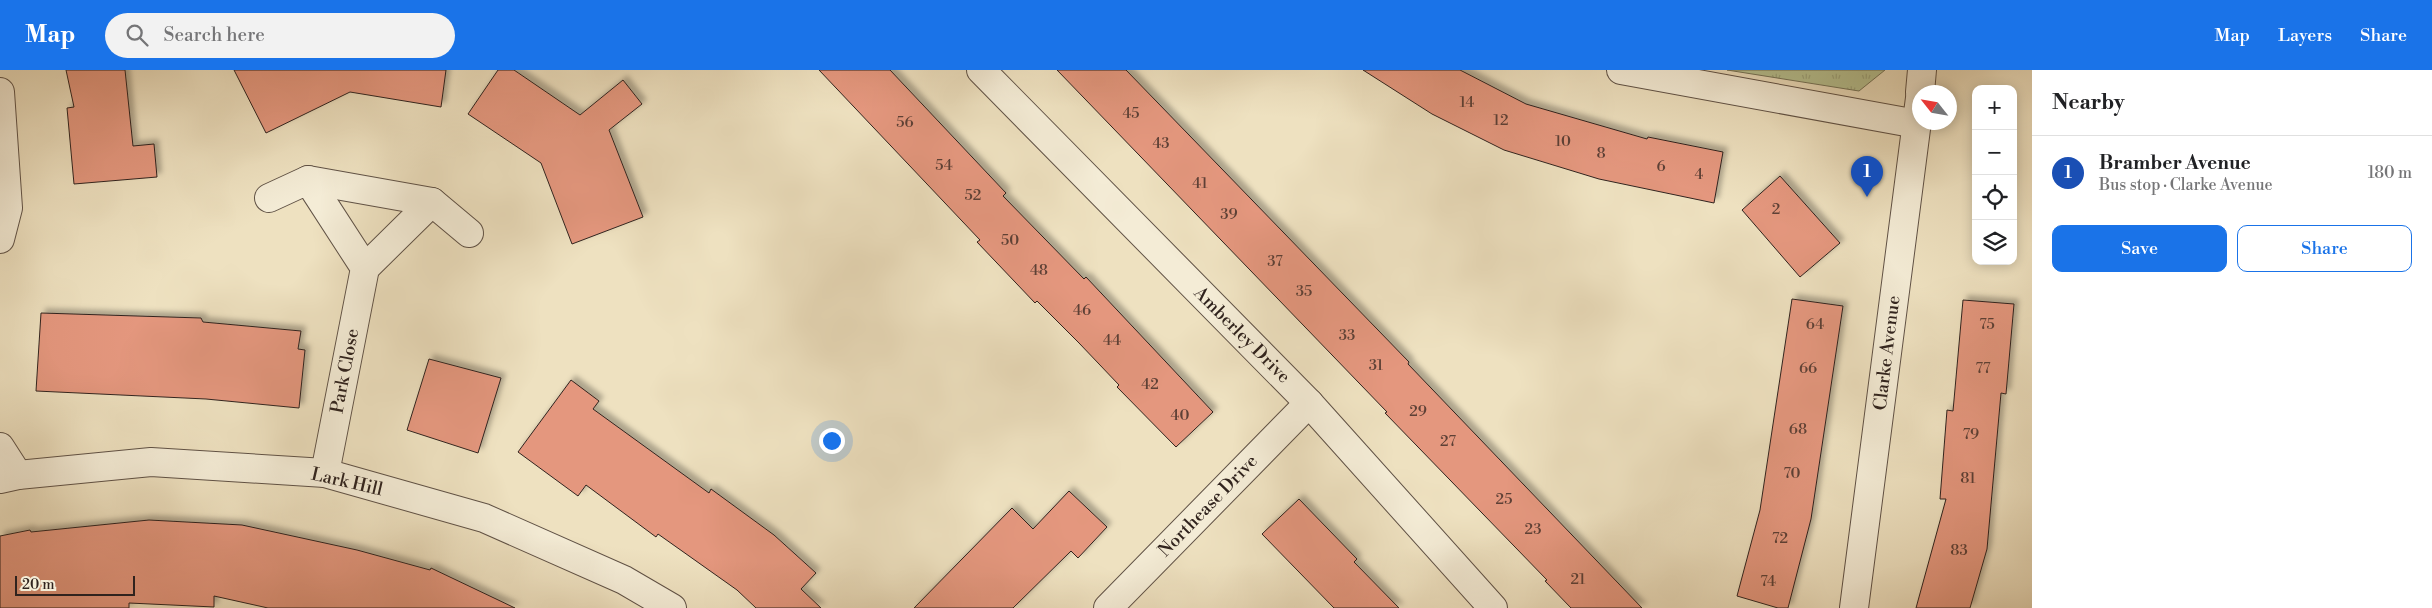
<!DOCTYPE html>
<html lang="en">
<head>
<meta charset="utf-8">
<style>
  :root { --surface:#fff; --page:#f2f2f2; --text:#202124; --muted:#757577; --line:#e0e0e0; --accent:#1a73e8 }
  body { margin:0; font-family:"Libre Bodoni",serif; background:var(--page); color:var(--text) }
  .controls { position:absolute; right:15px; top:15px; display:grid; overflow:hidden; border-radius:10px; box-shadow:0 2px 12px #0003 }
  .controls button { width:45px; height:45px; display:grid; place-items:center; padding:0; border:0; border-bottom:1px solid var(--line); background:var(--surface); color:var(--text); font:25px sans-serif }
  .compass { position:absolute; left:1912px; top:15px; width:45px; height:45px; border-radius:50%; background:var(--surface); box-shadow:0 2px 12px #0003; rotate:301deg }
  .scale { position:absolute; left:15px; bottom:12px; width:120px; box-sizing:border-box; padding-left:5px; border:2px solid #30231e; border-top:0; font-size:14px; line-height:18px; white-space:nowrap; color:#30231e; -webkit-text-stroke:4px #f4ecd6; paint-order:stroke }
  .you { position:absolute; left:831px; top:370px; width:18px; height:18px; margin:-12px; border:4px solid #fff; border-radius:50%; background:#1a73e8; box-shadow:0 0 0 8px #1a73e833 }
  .badge { display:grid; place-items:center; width:32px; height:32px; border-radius:50%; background:var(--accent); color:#fff; font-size:16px; font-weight:700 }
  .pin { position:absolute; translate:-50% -41px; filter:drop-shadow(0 1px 2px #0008) }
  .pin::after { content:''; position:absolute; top:26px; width:18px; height:15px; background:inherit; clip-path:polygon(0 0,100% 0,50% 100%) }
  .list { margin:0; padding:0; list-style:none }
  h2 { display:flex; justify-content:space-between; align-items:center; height:65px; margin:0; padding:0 20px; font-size:21px }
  h2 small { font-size:16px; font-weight:400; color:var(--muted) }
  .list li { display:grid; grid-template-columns:32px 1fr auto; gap:15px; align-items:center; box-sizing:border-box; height:75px; padding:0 20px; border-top:1px solid var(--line) }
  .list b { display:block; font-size:19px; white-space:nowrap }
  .list p { margin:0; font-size:16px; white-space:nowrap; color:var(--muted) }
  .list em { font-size:16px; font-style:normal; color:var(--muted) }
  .actions { display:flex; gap:10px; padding:15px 20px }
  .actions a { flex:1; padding:11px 0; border:1px solid var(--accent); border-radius:10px; text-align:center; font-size:18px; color:var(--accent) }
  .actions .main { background:var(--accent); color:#fff }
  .icon { flex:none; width:28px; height:28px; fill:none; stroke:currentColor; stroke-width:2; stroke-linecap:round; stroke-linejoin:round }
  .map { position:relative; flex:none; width:2032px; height:538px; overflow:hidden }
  header { display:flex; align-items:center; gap:30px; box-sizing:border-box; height:70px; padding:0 25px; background:var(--accent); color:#fff }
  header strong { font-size:24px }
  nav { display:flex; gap:28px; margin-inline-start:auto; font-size:18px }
  .search { width:350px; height:45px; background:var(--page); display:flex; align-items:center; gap:12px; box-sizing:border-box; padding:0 18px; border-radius:28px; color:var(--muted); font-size:19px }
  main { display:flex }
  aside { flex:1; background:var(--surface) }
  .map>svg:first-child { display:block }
  .grass { fill:url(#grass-tufts); stroke:#747358 }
  .building { fill:#e4977e; stroke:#30231e; filter:url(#shadow) }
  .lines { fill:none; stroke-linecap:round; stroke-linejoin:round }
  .street-casing { stroke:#605246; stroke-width:30 }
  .street { stroke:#f4ecd6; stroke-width:28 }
  .labels { text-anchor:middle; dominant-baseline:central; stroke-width:4.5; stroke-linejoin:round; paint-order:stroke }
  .number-label { font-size:15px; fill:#5d4036 }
  .street-label { font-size:18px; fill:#30231e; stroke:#f4ecd6 }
</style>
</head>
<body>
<header>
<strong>Map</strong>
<div class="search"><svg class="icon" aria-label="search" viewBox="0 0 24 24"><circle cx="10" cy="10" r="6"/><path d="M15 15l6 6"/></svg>Search here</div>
<nav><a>Map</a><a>Layers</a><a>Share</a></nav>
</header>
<main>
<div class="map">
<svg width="2032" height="538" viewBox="0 0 2032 538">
  <defs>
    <pattern id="grass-tufts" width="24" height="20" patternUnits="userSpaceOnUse" patternTransform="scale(1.25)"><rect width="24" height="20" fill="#b7c393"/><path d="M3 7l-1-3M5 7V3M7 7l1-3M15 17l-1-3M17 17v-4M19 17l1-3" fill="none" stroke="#9ea77e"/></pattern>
    <filter id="shadow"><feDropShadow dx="4.5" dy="-4.5" stdDeviation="2.5" flood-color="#0004"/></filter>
  </defs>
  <rect width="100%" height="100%" fill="#eee1c0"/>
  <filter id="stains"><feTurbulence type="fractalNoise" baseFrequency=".004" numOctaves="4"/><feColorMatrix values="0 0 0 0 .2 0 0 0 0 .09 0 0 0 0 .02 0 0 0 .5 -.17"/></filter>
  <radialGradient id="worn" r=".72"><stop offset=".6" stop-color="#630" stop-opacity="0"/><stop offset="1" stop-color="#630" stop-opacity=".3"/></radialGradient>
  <polygon class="grass" points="1727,0 1885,0 1859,21"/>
  <g class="building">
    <polygon points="66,0 125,0 133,76 154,74 157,107 74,114 67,38 74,37"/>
    <polygon points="234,0 446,0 441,37 350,22 266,63"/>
    <polygon points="498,0 514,0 580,45 623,10 642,34 609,60 643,147 572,174 541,93 468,44"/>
    <polygon points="819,0 890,0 1006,123 1003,126 1084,209 1086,207 1213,342 1176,377 1117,317 1119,315 1079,273 1037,231 1035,233 977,172 980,170"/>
    <polygon points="1057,0 1126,0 1409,292 1408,294 1642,538 1571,538 1545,511 1547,510 1385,343 1387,342"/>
    <polygon points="1363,0 1460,0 1526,34 1647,69 1648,67 1723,82 1714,133 1599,109 1504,80 1432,44"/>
    <polygon points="1780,106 1840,173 1800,207 1742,140"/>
    <polygon points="1792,229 1843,236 1811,449 1788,538 1778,538 1737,526 1760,440"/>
    <polygon points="1963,230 2014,234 2006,324 2001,323 1987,479 1970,538 1916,538 1946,429 1940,429 1947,340 1953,341"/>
    <polygon points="41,243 201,248 203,252 301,261 298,279 305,280 299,338 206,329 36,321"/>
    <polygon points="429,289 501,308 478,383 407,360"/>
    <polygon points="571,310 599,331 593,339 709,423 711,419 774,465 816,503 801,519 821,538 756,538 737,520 658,464 656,467 586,415 578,426 518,382"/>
    <polygon points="1069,421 1107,457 1078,488 1071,481 1013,538 914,538 1012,438 1033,459"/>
    <polygon points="1299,429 1357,489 1354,492 1399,538 1334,538 1262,464"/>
    <polygon points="149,450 242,455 357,480 430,500 431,498 515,538 268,538 214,526 214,537 129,533 129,538 0,538 0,466 30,460 31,462"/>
  </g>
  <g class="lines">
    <g class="street-casing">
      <g id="street">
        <polyline points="981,0 1309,333 1493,538"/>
        <polyline points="1621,0 1917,54"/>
        <polyline points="0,22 8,138 0,169"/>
        <polyline points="1920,22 1922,0"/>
        <polyline points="308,110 432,132 469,163"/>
        <polyline points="269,128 308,110 365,198 325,403"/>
        <polyline points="365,198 432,132"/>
        <polyline points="0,377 18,405"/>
        <polyline points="0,409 18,405 151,392 325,403 484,448 624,510 672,538"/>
        <polyline points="1108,538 1309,333"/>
        <polyline points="1854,538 1920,28"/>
      </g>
    </g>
    <use href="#street" class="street"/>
  </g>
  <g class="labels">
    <g class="number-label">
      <text x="1467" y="32">14</text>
      <text x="1131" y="43">45</text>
      <text x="1501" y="50">12</text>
      <text x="905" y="52">56</text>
      <text x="1563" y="71">10</text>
      <text x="1161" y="73">43</text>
      <text x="1601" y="83">8</text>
      <text x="944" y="95">54</text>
      <text x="1661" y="96">6</text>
      <text x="1699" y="104">4</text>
      <text x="1200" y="113">41</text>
      <text x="973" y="125">52</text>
      <text x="1776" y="139">2</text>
      <text x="1229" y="144">39</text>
      <text x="1010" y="170">50</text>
      <text x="1275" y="191">37</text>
      <text x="1039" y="200">48</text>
      <text x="1304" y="221">35</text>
      <text x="1082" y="240">46</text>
      <text x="1815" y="254">64</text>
      <text x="1987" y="254">75</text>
      <text x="1347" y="265">33</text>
      <text x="1112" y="270">44</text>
      <text x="1376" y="295">31</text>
      <text x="1808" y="298">66</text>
      <text x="1983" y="298">77</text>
      <text x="1150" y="314">42</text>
      <text x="1418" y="341">29</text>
      <text x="1180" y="345">40</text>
      <text x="1798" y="359">68</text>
      <text x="1971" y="364">79</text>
      <text x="1448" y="371">27</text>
      <text x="1792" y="403">70</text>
      <text x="1968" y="408">81</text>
      <text x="1504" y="429">25</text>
      <text x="1533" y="459">23</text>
      <text x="1780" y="468">72</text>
      <text x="1959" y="480">83</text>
      <text x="1578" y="509">21</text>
      <text x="1768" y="511">74</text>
    </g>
    <g class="street-label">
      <text transform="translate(1242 265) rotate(45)">Amberley Drive</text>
      <text transform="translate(1887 283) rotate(-83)">Clarke Avenue</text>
      <text transform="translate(345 301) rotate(-79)">Park Close</text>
      <text transform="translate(347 412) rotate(13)">Lark Hill</text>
      <text transform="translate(1208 436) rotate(-46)">Northease Drive</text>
    </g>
  </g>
  <rect width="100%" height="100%" filter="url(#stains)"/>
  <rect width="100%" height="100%" fill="url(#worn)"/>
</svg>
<div class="controls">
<button>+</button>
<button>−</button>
<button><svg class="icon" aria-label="locate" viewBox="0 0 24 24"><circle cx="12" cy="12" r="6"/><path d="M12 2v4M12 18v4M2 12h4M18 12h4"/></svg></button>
<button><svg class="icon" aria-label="layers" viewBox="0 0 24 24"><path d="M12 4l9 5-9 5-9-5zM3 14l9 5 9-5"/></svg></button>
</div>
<svg class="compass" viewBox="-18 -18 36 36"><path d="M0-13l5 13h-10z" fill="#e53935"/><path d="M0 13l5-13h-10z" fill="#757577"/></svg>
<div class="scale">20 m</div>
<div class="you"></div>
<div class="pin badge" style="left:1867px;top:127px;background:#1a4fb4">1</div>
</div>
<aside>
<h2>Nearby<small></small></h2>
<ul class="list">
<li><span class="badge" style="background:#1a4fb4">1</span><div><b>Bramber Avenue</b><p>Bus stop · Clarke Avenue</p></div><em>180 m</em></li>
</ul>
<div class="actions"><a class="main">Save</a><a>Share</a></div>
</aside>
</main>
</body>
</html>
